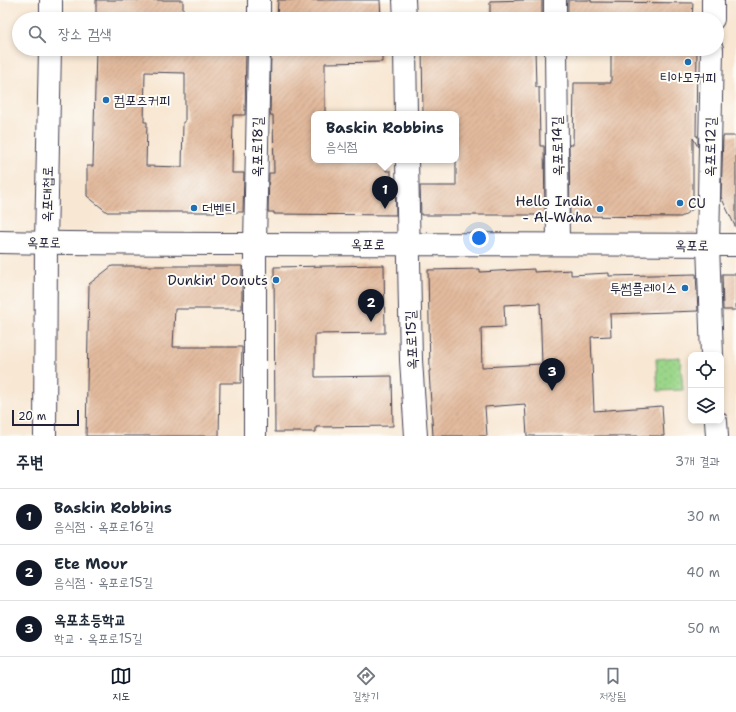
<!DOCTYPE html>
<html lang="ko">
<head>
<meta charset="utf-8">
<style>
  :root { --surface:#fff; --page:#f6f6f7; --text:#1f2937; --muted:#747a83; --line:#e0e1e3; --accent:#111827 }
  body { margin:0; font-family:"Shantell Sans","Poor Story",sans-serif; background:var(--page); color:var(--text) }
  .controls { position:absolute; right:12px; bottom:12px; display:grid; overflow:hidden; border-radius:8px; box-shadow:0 2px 6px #0003 }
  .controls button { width:36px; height:36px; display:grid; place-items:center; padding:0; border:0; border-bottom:1px solid var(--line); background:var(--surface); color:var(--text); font:20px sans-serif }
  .scale { position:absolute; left:12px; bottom:10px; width:67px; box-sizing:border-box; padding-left:4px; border:2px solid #22223b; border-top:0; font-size:11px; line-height:14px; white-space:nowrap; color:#22223b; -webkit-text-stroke:3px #fdfcf7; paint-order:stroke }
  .you { position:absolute; left:479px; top:238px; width:14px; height:14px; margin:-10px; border:3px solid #fff; border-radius:50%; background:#1a73e8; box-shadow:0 0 0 6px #1a73e833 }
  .badge { display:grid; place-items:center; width:26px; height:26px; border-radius:50%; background:var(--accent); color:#fff; font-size:13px; font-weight:700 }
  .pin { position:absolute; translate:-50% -33px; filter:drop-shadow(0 1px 2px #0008) }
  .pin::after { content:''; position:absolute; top:21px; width:14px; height:12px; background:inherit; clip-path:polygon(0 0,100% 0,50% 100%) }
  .popup { position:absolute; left:311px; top:111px; width:148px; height:52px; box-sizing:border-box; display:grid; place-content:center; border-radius:8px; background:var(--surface); filter:drop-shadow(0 1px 3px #0005); font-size:13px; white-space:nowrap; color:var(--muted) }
  .popup b { font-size:15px; color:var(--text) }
  .popup::after { content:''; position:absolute; left:50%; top:100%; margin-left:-8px; border:8px solid transparent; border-top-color:var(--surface) }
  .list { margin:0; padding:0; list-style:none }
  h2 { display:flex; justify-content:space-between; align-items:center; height:52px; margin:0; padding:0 16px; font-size:17px }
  h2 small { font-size:13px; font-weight:400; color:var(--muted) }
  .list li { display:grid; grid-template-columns:26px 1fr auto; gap:12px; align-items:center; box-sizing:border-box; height:56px; padding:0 16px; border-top:1px solid var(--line) }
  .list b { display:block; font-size:15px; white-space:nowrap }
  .list p { margin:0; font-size:13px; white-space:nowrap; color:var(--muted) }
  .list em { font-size:13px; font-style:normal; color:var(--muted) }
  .icon { flex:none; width:22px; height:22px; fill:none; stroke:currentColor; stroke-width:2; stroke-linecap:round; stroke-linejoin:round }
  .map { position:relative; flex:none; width:736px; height:436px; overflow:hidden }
  .search { position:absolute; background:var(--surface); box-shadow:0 2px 6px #0003; left:12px; right:12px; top:12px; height:44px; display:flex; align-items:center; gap:10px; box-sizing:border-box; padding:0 14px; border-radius:22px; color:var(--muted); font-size:15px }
  .sheet { height:220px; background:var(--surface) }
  nav { display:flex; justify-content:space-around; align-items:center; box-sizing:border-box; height:56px; border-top:1px solid var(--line); background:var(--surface); font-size:11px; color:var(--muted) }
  nav a { display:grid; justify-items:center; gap:2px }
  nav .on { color:var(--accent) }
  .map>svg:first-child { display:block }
  .park { fill:url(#park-dots); stroke:#5e7c62 }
  .building { fill:url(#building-hatch); fill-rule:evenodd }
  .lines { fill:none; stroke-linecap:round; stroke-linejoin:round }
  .street-casing { stroke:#424052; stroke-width:24 }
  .secondary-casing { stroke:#424052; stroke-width:24 }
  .street { stroke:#fff; stroke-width:22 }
  .secondary { stroke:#fff; stroke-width:22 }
  .poi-dot { fill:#1f6fb2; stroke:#fdfcf7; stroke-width:1.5 }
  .labels { text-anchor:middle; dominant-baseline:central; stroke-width:4; stroke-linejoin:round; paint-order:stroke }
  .poi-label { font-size:14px; fill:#22223b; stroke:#fdfcf7; text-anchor:start }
  .street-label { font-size:14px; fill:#22223b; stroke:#fdfcf7 }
</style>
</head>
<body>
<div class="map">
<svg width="736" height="436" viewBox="0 0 736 436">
  <defs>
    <pattern id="park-dots" width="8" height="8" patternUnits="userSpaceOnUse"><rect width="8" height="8" fill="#9bd68a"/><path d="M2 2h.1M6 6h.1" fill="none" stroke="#85b778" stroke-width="1.8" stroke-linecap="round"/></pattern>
    <pattern id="building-hatch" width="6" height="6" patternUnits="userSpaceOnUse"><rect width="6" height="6" fill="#e2ba9d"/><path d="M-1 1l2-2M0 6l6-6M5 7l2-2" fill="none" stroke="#c2a088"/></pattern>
  </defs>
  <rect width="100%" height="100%" fill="#fdfcf7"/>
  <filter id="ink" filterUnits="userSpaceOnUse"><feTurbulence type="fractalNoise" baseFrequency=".025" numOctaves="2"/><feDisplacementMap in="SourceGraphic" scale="8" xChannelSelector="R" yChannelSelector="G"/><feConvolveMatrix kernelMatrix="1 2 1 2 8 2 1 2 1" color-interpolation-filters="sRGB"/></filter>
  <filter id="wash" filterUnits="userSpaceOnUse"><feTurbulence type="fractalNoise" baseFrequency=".012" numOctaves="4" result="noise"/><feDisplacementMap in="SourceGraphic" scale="16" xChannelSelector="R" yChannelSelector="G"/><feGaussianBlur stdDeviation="0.9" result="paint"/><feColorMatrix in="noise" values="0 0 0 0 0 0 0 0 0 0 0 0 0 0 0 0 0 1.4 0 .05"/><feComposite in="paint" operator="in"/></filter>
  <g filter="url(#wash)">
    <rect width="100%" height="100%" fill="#f8e7d3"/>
    <polygon class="park" points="680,357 683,390 658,391 656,359"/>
    <g id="blocks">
      <g class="building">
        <rect x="96" y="0" width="87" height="19"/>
        <polygon points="278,0 380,0 381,19 277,19"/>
        <polygon points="527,0 542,0 542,19 490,19 490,1"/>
        <polygon points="568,0 591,0 591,2 693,3 692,19 568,19"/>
        <path d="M96,49H246L245,115H233L232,173H244L243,212H107L87,196V166H93ZM145,72L185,73V122H183L182,167L146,166L147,122H144Z"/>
        <polygon points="271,49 382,49 382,62 325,63 325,114 314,114 314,160 386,160 386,171 391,171 391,186 395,186 396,215 274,214 274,212 268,212 269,173 274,173 273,115 270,115"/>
        <polygon points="422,49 535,49 536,87 539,87 540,146 544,146 545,215 421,215 420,186 456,186 456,114 423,114"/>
        <polygon points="611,49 697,49 696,136 698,136 698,147 693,138 693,209 681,217 570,216 569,145 573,145 574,83 611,83"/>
        <polygon points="723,136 736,136 736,228 721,197"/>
        <polygon points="384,265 385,333 315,334 315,377 392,376 393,426 316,427 316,432 275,432 274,267"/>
        <polygon points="112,266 242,266 242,309 175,309 173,347 242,347 241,383 220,383 219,436 86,436 89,284"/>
        <path d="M480,269V272L534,269V272L571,270V275L609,273V276L696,274L698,311L610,314L611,336L591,337L594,411L662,406L664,436H527L525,404L485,407L487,436H433L429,371H430L428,270ZM540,303L542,364L482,367L481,328L505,327L504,305Z"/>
        <polygon points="722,274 736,274 736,310 723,310"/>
      </g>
    </g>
  </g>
  <g filter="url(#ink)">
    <use href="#blocks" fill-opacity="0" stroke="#424052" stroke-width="1"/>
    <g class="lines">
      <g class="street-casing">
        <g id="street">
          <polyline points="404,0 405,19"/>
          <polyline points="555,0 555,19"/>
          <polyline points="259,19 259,0"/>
          <polyline points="713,19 713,0"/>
          <polyline points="405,49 406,114"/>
          <polyline points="556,49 558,244"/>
          <polyline points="407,160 411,360 416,436"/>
          <polyline points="712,355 708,245 712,49"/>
          <polyline points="716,421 717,436"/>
          <polyline points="255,436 255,244 259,49"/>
        </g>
      </g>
      <g class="secondary-casing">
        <g id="secondary">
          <polyline points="51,19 51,0"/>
          <path d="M0,242C245,246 491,243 736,245"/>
          <polyline points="45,436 46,242 50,49"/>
        </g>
      </g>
      <use href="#street" class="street"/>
      <use href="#secondary" class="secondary"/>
    </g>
  </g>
  <g class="poi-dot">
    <circle cx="688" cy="62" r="4"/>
    <circle cx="106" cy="100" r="4"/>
    <circle cx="680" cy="203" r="4"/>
    <circle cx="194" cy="208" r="4"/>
    <circle cx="600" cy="209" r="4"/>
    <circle cx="276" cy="280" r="4"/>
    <circle cx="685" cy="288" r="4"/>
  </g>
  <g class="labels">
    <g class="poi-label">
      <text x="688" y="77" text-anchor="middle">티아모커피</text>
      <text x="114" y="100">컴포즈커피</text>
      <text x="592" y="201" text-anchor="end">Hello India<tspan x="592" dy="16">- Al-Waha</tspan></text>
      <text x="688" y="203">CU</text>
      <text x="202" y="208">더벤티</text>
      <text x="268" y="280" text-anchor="end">Dunkin' Donuts</text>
      <text x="677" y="288" text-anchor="end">투썸플레이스</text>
    </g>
    <g class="street-label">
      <text transform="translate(557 146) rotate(-91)">옥포로14길</text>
      <text transform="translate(257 147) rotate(-89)">옥포로18길</text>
      <text transform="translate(710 147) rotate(-89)">옥포로12길</text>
      <text transform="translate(47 194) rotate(-89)">옥포대첩로</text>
      <text transform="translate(44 242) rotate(1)">옥포로</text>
      <text x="368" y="244">옥포로</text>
      <text transform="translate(692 245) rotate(1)">옥포로</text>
      <text transform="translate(411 340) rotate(-92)">옥포로15길</text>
    </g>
  </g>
</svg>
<div class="controls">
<button><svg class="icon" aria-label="locate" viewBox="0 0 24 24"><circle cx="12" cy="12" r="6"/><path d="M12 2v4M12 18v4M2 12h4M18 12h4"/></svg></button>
<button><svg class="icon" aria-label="layers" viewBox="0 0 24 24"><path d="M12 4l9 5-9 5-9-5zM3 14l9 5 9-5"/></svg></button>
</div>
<div class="scale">20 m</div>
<div class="you"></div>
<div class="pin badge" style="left:385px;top:209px">1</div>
<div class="popup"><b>Baskin Robbins</b>음식점</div>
<div class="pin badge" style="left:371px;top:322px">2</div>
<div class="pin badge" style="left:552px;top:391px">3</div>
<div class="search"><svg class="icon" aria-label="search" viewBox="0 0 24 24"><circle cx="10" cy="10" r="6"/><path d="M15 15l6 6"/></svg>장소 검색</div>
</div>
<section class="sheet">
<h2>주변<small>3개 결과</small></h2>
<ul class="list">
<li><span class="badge">1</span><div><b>Baskin Robbins</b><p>음식점 · 옥포로16길</p></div><em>30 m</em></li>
<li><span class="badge">2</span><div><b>Ete Mour</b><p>음식점 · 옥포로15길</p></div><em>40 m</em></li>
<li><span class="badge">3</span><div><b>옥포초등학교</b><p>학교 · 옥포로15길</p></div><em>50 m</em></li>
</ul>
</section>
<nav>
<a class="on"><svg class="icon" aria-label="map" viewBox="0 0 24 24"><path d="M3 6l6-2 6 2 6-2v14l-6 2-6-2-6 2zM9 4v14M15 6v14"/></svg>지도</a>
<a><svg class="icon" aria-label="directions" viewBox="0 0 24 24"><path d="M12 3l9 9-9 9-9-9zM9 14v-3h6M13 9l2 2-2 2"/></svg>길찾기</a>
<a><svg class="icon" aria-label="saved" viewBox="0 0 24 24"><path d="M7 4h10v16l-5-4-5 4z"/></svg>저장됨</a>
</nav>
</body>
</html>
